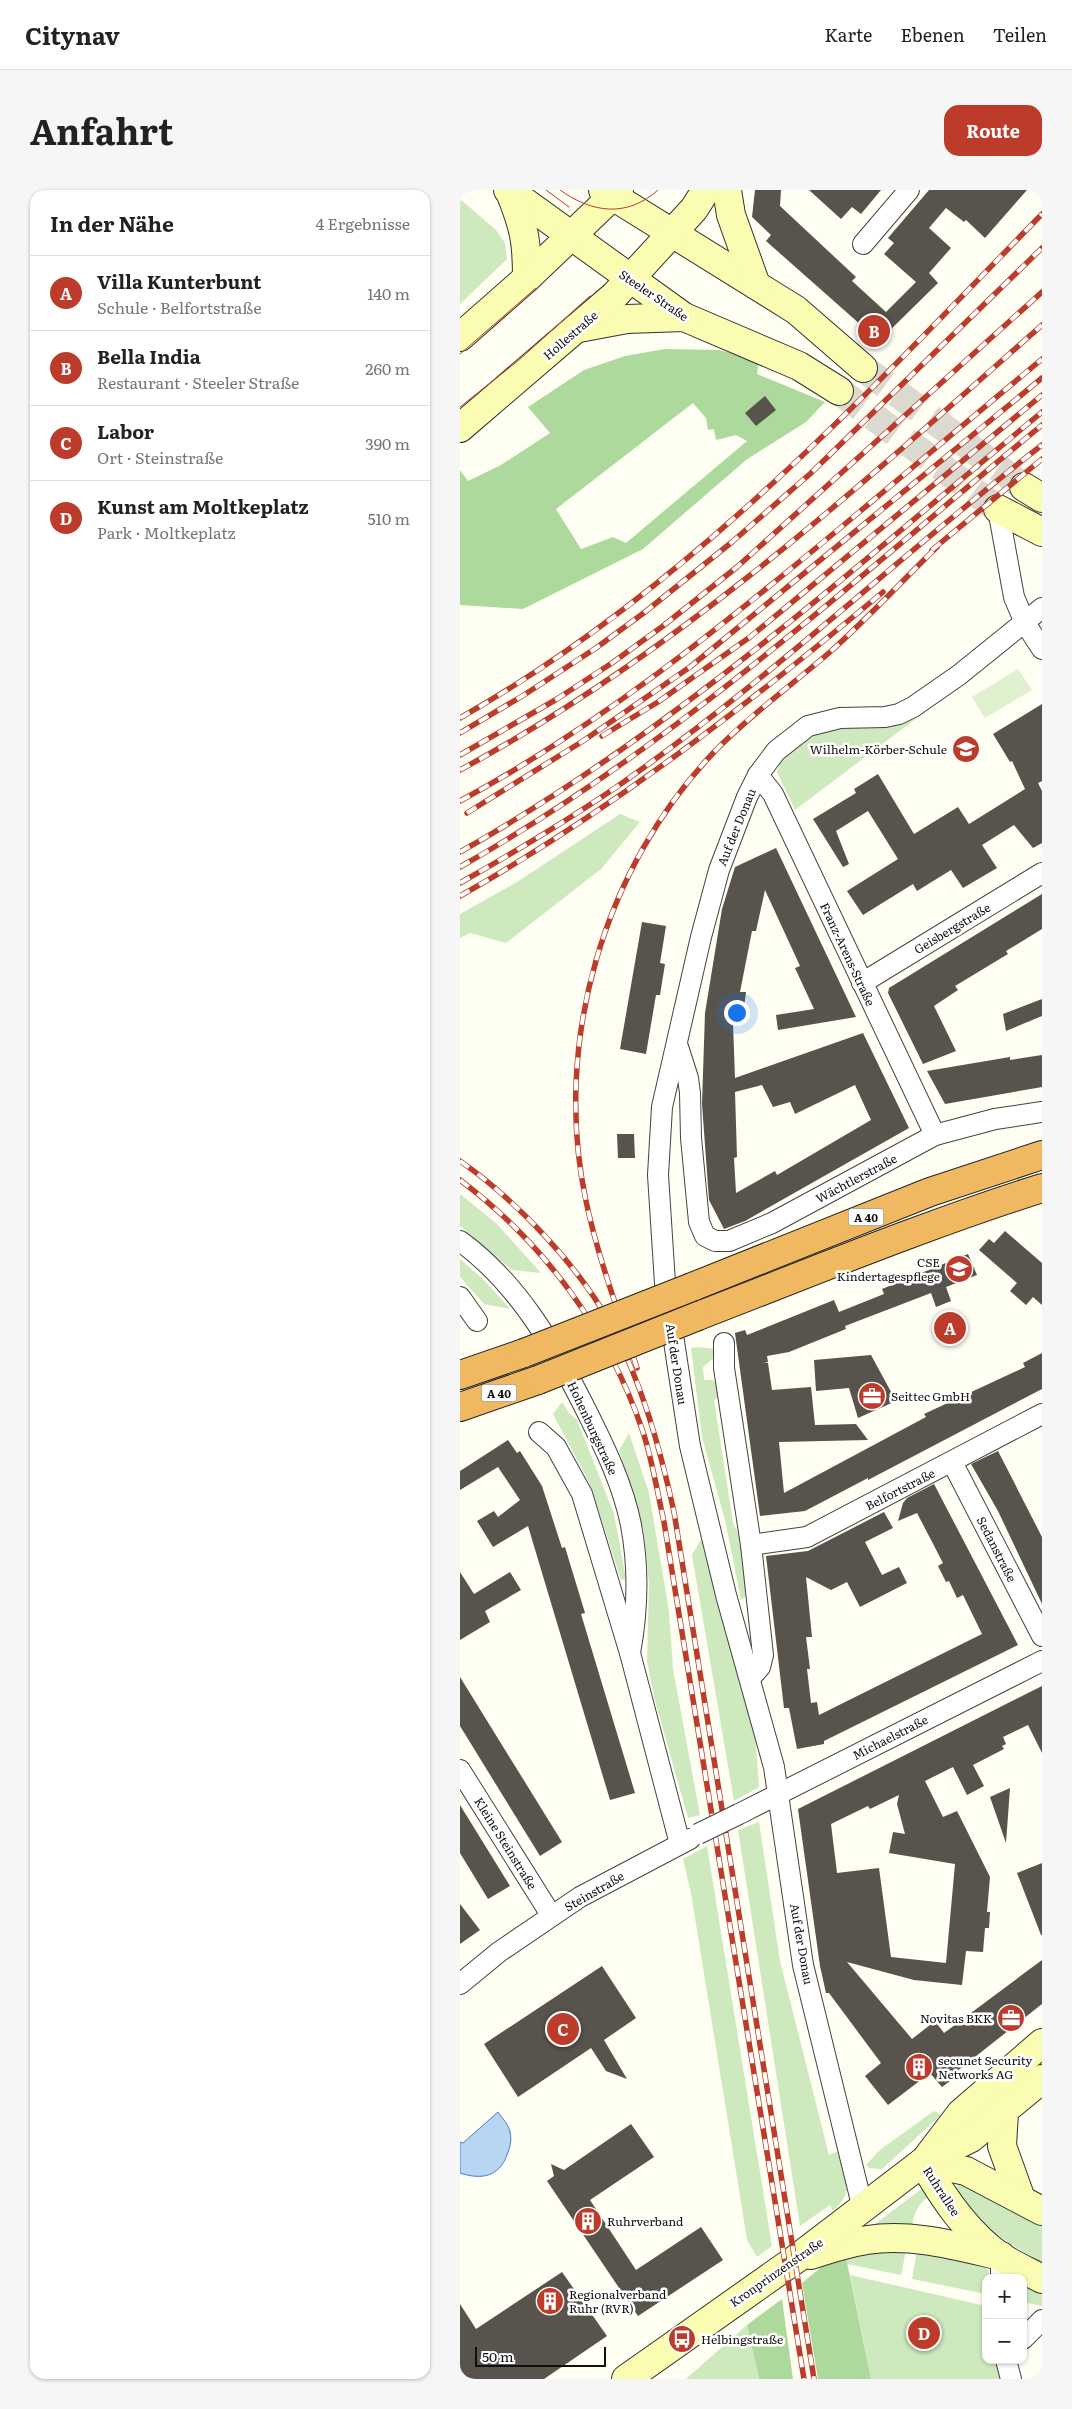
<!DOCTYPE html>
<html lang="de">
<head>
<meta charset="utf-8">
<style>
  :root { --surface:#fff; --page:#f6f6f6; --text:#222; --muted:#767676; --line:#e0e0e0; --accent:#bc3b2b }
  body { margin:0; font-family:Literata,serif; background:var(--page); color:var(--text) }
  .controls { position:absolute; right:15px; bottom:15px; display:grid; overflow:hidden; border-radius:10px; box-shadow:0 1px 4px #0004 }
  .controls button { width:45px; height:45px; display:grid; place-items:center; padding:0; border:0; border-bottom:1px solid var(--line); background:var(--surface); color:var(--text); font:25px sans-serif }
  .scale { position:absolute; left:15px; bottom:12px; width:131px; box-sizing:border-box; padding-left:5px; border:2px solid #101010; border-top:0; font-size:14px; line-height:18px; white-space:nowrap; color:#101010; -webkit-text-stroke:4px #fff; paint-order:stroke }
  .you { position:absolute; left:276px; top:822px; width:18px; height:18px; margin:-12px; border:4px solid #fff; border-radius:50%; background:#1a73e8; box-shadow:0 0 0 8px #1a73e833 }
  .badge { display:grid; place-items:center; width:32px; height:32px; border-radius:50%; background:var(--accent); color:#fff; font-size:16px; font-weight:700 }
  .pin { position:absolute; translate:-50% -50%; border:2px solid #fff; box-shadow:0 1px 5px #0006 }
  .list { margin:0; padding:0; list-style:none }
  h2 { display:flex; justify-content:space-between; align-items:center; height:65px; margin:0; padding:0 20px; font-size:21px }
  h2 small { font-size:16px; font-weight:400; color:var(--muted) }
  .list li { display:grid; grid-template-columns:32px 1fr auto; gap:15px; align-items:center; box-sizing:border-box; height:75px; padding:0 20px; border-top:1px solid var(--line) }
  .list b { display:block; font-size:19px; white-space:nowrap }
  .list p { margin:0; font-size:16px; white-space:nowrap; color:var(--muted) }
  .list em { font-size:16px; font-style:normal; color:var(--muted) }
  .map { position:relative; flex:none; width:582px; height:2189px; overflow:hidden; border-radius:15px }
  header { display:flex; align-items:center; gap:30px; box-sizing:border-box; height:70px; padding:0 25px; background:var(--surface); border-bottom:1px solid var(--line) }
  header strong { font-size:24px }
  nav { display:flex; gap:28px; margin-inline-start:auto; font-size:18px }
  .intro { display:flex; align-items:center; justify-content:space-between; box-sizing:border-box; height:120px; padding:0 30px }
  h1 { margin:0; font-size:35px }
  .button { padding:12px 22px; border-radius:15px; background:var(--accent); color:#fff; font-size:18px; font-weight:700 }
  main { display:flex; gap:30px; padding:0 30px }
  aside { flex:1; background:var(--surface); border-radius:15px; box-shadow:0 1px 4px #0004 }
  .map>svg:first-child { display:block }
  .green { fill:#cde9bd }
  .forest { fill:#aed99d; fill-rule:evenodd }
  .pitch { fill:#dff0ce }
  .water { fill:#b9d5f4; stroke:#437fc9 }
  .building { fill:#58534c; fill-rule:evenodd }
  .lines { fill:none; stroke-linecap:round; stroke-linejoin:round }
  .secondary-tunnel { stroke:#dbdad1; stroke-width:28; stroke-dasharray:28 14; stroke-linecap:butt }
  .street-casing { stroke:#434343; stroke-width:22 }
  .secondary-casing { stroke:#323232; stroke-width:30 }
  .highway-casing { stroke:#212121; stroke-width:30 }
  .street { stroke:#fff; stroke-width:20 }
  .secondary { stroke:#f9fcb1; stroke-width:28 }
  .highway { stroke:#efb861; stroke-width:28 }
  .tram { stroke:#bc3b2b; stroke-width:1 }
  .rail-casing { stroke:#bc3b2b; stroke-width:5.5 }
  .rail { stroke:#fff; stroke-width:4; stroke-dasharray:11; stroke-linecap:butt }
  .street-bridge-casing { stroke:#434343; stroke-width:22; stroke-linecap:butt }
  .highway-bridge-casing { stroke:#212121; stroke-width:30; stroke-linecap:butt }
  .street-bridge { stroke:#fff; stroke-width:20 }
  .highway-bridge { stroke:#efb861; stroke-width:28 }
  .labels { text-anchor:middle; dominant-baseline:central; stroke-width:5; stroke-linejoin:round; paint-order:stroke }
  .shield { fill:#fff; stroke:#585858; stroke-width:1 }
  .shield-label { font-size:11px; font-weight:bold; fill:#101010 }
  .street-label { font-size:12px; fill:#101010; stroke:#fff }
  .poi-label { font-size:12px; fill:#101010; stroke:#fff; text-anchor:start }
</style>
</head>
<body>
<header>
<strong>Citynav</strong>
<nav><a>Karte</a><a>Ebenen</a><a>Teilen</a></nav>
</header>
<div class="intro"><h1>Anfahrt</h1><a class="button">Route</a></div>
<main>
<aside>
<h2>In der Nähe<small>4 Ergebnisse</small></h2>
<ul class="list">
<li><span class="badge">A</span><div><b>Villa Kunterbunt</b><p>Schule · Belfortstraße</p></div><em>140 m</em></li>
<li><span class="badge">B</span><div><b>Bella India</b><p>Restaurant · Steeler Straße</p></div><em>260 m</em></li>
<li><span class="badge">C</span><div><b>Labor</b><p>Ort · Steinstraße</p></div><em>390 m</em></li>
<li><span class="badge">D</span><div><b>Kunst am Moltkeplatz</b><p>Park · Moltkeplatz</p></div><em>510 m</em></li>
</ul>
</aside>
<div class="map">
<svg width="582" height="2189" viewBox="0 0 582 2189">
  <rect width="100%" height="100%" fill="#fffef3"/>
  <g class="green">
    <polygon points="0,9 36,40 45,53 47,69 0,114"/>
    <polygon points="462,524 335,620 317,582 322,567 363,540 427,536"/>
    <polygon points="160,624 180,632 141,679 46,753 10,743 0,748 0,724 57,692"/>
    <polygon points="0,1004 37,1034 81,1083 52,1080 0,1036"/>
    <polygon points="0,1069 25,1091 50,1119 24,1114 0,1087"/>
    <polygon points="239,1157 255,1159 255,1167 243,1177 244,1190 252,1190 259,1194 261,1206 254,1210 273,1333 280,1347 286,1406 281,1410 265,1330 242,1247 231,1158"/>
    <polygon points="102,1212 109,1223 117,1230 154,1324 166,1389 161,1390 130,1294 93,1224"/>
    <polygon points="169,1243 189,1303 209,1421 213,1479 240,1625 228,1628 194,1507 187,1471 189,1394 184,1343 173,1301 159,1261"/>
    <polygon points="243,1346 295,1544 299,1597 274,1611 232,1365"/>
    <path d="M299,1632L320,1771L369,1965L381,1960C386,1988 396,2000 373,2021L370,2015L340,2036L278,1640Z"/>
    <polygon points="247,1656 312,2056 297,2067 287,2050 285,2037 231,1703 223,1669"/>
    <polygon points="474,1921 481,1925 422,1979 410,1978 406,1975 421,1959"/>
    <polygon points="504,1990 582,2036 582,2074 505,2024 488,2004"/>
    <path d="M464,1997L471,2004C457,2015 453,2023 452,2041L411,2037Z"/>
    <polygon points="446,2060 441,2085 387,2074 385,2063"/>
    <polygon points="457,2061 518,2072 528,2080 531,2088 526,2088 526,2104 452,2089"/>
    <polygon points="390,2085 526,2116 526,2170 540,2170 549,2189 411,2189"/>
    <polygon points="563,2091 582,2100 582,2116 563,2112"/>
    <polygon points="287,2135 299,2189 226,2189"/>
  </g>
  <g class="forest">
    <path d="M205,159L259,160L299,170L297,184L365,212L346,232L286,270L183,359L63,419L0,415V280L8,291L41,275L90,243L68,217L124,180L165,166ZM233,213L246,228L248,240L254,239L256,250L276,245L287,251L166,353L153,347L121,359L96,319Z"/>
    <polygon points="385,2063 411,2189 358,2189 342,2093 370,2070"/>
    <polygon points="322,2109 333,2189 299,2189 287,2135"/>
  </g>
  <polygon class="pitch" points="558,479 572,500 525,528 512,507"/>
  <path class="water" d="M38,1922C42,1928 49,1935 50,1942C52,1951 50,1957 47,1965C39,1987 21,1990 0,1983V1952L3,1953Z"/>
  <g class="building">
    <polygon points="295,0 321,0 320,16 396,87 392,91 426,122 456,92 424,64 434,53 428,48 469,0 567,0 525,48 506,30 504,32 486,18 469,38 491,58 469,83 478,93 419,151 306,51 311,45 292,27"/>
    <polygon points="349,0 421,0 401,24 392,17 381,29"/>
    <polygon points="305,206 316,220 296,236 285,223"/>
    <polygon points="582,514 582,591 578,593 582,601 582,653 573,658 554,635 522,655 537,678 503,698 491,680 457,701 453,694 403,725 387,701 438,669 408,621 376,641 389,674 383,677 353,629 396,603 394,599 418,584 454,644 498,617 509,634 565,599 552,571 550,572 533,544"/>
    <path d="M316,658L396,827L318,840L316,825L354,819L335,778L340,776L305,700L296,741H292L280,802H286L282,833H273L275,888L403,843L449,938L285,1031L264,1039L249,1010L242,914L245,823L262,719L275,677ZM302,895L313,917L330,912L335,924L395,895L411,930L317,985L315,981L276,1003L274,968L277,967L275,902Z"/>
    <polygon points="582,704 582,739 546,761 548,764 495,796 498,800 474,816 496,861 463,874 428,803 429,798"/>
    <polygon points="182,732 206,736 200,773 205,774 200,805 196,805 186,864 160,859"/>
    <polygon points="582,809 582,826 546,841 543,824"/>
    <polygon points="582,865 582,897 485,914 467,881 550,867 550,870"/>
    <polygon points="157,944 174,944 175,968 158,968"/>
    <polygon points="545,1041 582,1073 582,1115 573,1107 566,1115 550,1101 557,1093 519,1060 529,1049 534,1053"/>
    <polygon points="508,1064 517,1085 486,1097 491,1111 476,1117 471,1103 385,1136 386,1139 329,1162 307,1166 308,1172 304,1173 308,1173 312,1200 351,1197 355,1235 396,1234 408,1250 319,1252 324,1303 466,1227 464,1224 565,1177 563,1173 582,1163 582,1199 408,1290 408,1288 345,1321 300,1326 275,1143 285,1140 287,1145 374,1110 379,1122 424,1104 422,1099"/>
    <polygon points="411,1165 436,1211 398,1228 389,1198 356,1201 354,1170"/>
    <polygon points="48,1250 57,1263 60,1261 82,1296 102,1358 105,1357 125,1423 121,1424 175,1603 150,1610 68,1336 33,1357 17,1331 34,1321 38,1327 60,1310 38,1277 0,1300 0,1281"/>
    <polygon points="538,1261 582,1347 582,1414 538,1321 511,1274"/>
    <polygon points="474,1294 558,1455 364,1551 364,1554 337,1559 329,1518 324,1518 306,1366 348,1361 424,1322 433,1338 405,1352 422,1385 439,1377 447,1393 400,1417 387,1392 371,1400 346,1387 352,1447 346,1447 350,1479 347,1479 351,1513 357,1512 359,1525 522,1444 503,1405 497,1408 489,1391 486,1392 478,1376 483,1373 457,1323 438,1331 443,1313 447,1308"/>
    <polygon points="0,1382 14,1404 50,1382 61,1400 25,1421 30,1432 0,1450"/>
    <polygon points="0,1487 102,1652 80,1666 0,1536"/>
    <path d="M582,1496V1563L568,1535L543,1547L546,1554L542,1556L544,1559L513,1575L524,1596L507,1605L493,1577L465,1591L483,1627L497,1621L530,1687L527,1722H530L529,1738H525L523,1762L506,1761L502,1795L454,1790L387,1772L452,1849L475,1831L484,1843L582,1770V1814L496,1882L498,1885L482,1897L470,1883L428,1915L405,1886L421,1873L369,1803H366L360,1776L338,1619ZM439,1605L437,1614L445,1644L433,1642L429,1663L495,1674L486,1773L431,1767L419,1678L377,1683L371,1634L408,1616L410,1619Z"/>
    <polygon points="550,1598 546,1653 530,1607"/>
    <polygon points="0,1615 50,1696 28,1709 0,1663"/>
    <polygon points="582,1673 582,1745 581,1745 557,1683"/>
    <polygon points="0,1714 20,1740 0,1754"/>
    <polygon points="142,1776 176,1828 144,1850 167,1889 146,1881 131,1858 58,1907 24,1854"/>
    <polygon points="171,1934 194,1967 130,2010 176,2080 241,2037 263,2070 178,2126 87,1991 94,1986 91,1974 104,1980"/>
    <polygon points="102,2082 147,2146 84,2189 4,2189 0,2182 0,2114 16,2139"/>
  </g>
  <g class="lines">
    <g class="secondary-tunnel">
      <polyline points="403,178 564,297"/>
      <polyline points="379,201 538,319"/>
    </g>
    <g class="street-casing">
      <g id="street">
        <polyline points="403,54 449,0"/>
        <polyline points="538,319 554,407 565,433 582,459"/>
        <polyline points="298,585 313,604 475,945"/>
        <polyline points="402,793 582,683"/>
        <polyline points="217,854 228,888 230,903 231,948 239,1032 245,1046 255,1051 269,1051 312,1033 475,945 535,929 582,922"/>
        <path d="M0,1051C59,1094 95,1158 127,1222C145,1258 163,1295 171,1335C179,1378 178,1420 170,1463"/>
        <polyline points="0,1107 17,1131"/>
        <polyline points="264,1153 264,1178 291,1355 303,1465 300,1477 290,1488"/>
        <polyline points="79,1242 96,1257 122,1304 170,1463 220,1654"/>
        <polyline points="492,1272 582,1446"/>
        <polyline points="291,1355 347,1347 582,1224"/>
        <polyline points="0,1580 91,1725"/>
        <polyline points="279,1624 582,1471"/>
        <polyline points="0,1794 39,1762 120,1707 230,1649"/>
        <polyline points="403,2019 343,1775 314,1577 266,1405 230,1256 205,1093 198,985 202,917 241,747 259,680 287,607 298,585 316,561 348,536 380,528 425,527 439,524 453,517 499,485 582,418"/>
        <polyline points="541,2066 541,2088"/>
        <polyline points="563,2149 582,2130"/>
        <polyline points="546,2170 551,2189"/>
      </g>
    </g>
    <g class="secondary-casing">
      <g id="secondary">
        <polyline points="48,0 224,127 339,176 379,201"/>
        <polyline points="143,0 336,120 403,178"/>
        <polyline points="267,0 271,25 296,95"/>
        <path d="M50,2C64,37 67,50 67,88"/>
        <polyline points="119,138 167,129 224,127"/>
        <polyline points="0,147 67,88 159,0"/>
        <polyline points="0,238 155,105 234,19 246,0"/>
        <polyline points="564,297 582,308"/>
        <polyline points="538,319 582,342"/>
        <polyline points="544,1922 542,1956 561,2009"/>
        <polyline points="466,1969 501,1923 582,1853"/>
        <path d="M463,1972C483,2008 507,2043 541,2067C554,2075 569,2082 582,2089"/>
        <polyline points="463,1972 506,1981 582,2021"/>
        <path d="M351,2065C369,2059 388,2053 407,2050C452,2043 497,2056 541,2066"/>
        <polyline points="166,2189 336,2069 463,1972 511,1948 582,1889"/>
      </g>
    </g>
    <g class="highway-casing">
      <g id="highway">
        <polyline points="232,1097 470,1002 582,965"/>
        <path d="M238,1126C352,1082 465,1035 582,998"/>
        <polyline points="0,1185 64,1163"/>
        <polyline points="0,1217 78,1190"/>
      </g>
    </g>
    <use href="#street" class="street"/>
    <use href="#secondary" class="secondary"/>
    <use href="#highway" class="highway"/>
    <g class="tram">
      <polyline points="86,0 109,17"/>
      <path d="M100,0C132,23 167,28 198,0"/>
      <polyline points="0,164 76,98"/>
      <polyline points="0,217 59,170 130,106"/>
    </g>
    <g class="rail-casing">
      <g id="rail">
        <polyline points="472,360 582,269"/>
        <path d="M0,528C226,400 403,208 582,24"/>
        <polyline points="0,543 64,505 136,458 185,422 272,352 351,283 582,58"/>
        <polyline points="142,546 198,512 290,447 582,205"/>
        <polyline points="0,565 97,509 152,473 203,436 277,377 582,102"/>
        <path d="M0,580C217,463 399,297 582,135"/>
        <path d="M0,611C137,537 260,438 379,339C447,282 514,226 582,169"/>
        <polyline points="7,623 123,551 230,477 582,188"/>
        <path d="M0,662C213,542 395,377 582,222"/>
        <path d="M0,677C213,557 394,390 582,235"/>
        <path d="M0,693C53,663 105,632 155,598C305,494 438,367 582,255"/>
        <path d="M0,706C152,620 289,514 423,402"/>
        <path d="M0,971C56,1010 118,1075 151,1135C182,1193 200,1258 214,1322L354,2189"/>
        <path d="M0,990C84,1053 148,1140 182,1239C192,1268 197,1301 204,1332L344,2189"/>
        <path d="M177,1178C159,1123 138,1068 126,1011C92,853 144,676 256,560C291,524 332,495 370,462C407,429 441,392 477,357"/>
      </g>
    </g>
    <use href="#rail" class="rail"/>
    <g class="street-bridge-casing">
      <polyline id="street-bridge" points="238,1644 279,1624"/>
    </g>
    <g class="highway-bridge-casing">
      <g id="highway-bridge">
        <polyline points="64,1163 232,1097"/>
        <polyline points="78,1190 238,1126"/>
      </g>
    </g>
    <use href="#street-bridge" class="street-bridge"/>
    <use href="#highway-bridge" class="highway-bridge"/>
  </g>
  <defs>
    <g id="school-disc" transform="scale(1.4375)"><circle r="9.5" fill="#bc3b2b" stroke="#fff"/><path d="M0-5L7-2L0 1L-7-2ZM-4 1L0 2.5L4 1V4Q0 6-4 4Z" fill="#fff"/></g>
    <g id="office-disc" transform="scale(1.4375)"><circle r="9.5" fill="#bc3b2b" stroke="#fff"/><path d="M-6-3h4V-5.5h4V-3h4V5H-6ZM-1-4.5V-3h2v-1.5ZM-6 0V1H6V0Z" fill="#fff"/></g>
    <g id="building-disc" transform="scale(1.4375)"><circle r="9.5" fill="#bc3b2b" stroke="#fff"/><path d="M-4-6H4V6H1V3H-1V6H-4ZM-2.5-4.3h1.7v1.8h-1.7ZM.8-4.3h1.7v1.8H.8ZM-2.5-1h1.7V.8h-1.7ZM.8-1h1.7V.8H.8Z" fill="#fff"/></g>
    <g id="bus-disc" transform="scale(1.4375)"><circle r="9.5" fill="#bc3b2b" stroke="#fff"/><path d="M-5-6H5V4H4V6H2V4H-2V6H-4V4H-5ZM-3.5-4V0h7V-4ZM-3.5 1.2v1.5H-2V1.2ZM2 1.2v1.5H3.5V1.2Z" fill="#fff"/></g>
  </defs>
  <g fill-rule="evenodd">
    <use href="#school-disc" x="506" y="559"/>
    <use href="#school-disc" x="499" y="1079"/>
    <use href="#office-disc" x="412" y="1206"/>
    <use href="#office-disc" x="551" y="1828"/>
    <use href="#building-disc" x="459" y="1877"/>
    <use href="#building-disc" x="128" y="2031"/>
    <use href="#building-disc" x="90" y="2111"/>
    <use href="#bus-disc" x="222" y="2149"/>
  </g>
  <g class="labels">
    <g class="shield">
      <rect x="388.5" y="1018.5" width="35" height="17" rx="4"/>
      <rect x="21.5" y="1194.5" width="35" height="17" rx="4"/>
    </g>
    <g class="shield-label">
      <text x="406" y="1027">A 40</text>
      <text x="39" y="1203">A 40</text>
    </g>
    <g class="street-label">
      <text transform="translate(194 105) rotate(34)">Steeler Straße</text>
      <text transform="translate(110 145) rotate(-41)">Hollestraße</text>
      <text transform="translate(276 637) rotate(-68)">Auf der Donau</text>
      <text transform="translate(492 738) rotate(-31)">Geisbergstraße</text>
      <text transform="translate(388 764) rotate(65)">Franz-Arens-Straße</text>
      <text transform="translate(396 988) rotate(-28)">Wächtlerstraße</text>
      <text transform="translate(217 1174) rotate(81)">Auf der Donau</text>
      <text transform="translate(133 1238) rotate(65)">Hohenburgstraße</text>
      <text transform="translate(440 1299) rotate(-27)">Belfortstraße</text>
      <text transform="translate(537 1359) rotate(63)">Sedanstraße</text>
      <text transform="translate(430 1547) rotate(-27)">Michaelstraße</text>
      <text transform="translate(46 1653) rotate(58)">Kleine Steinstraße</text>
      <text transform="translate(134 1701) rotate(-30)">Steinstraße</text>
      <text transform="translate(342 1754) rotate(80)">Auf der Donau</text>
      <text transform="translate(482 2001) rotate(57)">Ruhrallee</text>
      <text transform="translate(316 2082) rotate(-35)">Kronprinzenstraße</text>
    </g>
    <g class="poi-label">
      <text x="487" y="559" text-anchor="end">Wilhelm-Körber-Schule</text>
      <text x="480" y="1072" text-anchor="end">CSE<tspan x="480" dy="14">Kindertagespflege</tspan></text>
      <text x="431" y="1206">Seittec GmbH</text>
      <text x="532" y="1828" text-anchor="end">Novitas BKK</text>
      <text x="478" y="1870">secunet Security<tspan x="478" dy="14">Networks AG</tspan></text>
      <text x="147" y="2031">Ruhrverband</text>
      <text x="109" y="2104">Regionalverband<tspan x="109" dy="14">Ruhr (RVR)</tspan></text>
      <text x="241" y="2149">Helbingstraße</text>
    </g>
  </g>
</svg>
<div class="controls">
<button>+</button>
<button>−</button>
</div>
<div class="scale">50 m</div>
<div class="you"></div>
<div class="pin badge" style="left:490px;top:1138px">A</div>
<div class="pin badge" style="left:414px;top:141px">B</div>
<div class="pin badge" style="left:103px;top:1839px">C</div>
<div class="pin badge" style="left:464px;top:2143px">D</div>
</div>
</main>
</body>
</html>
